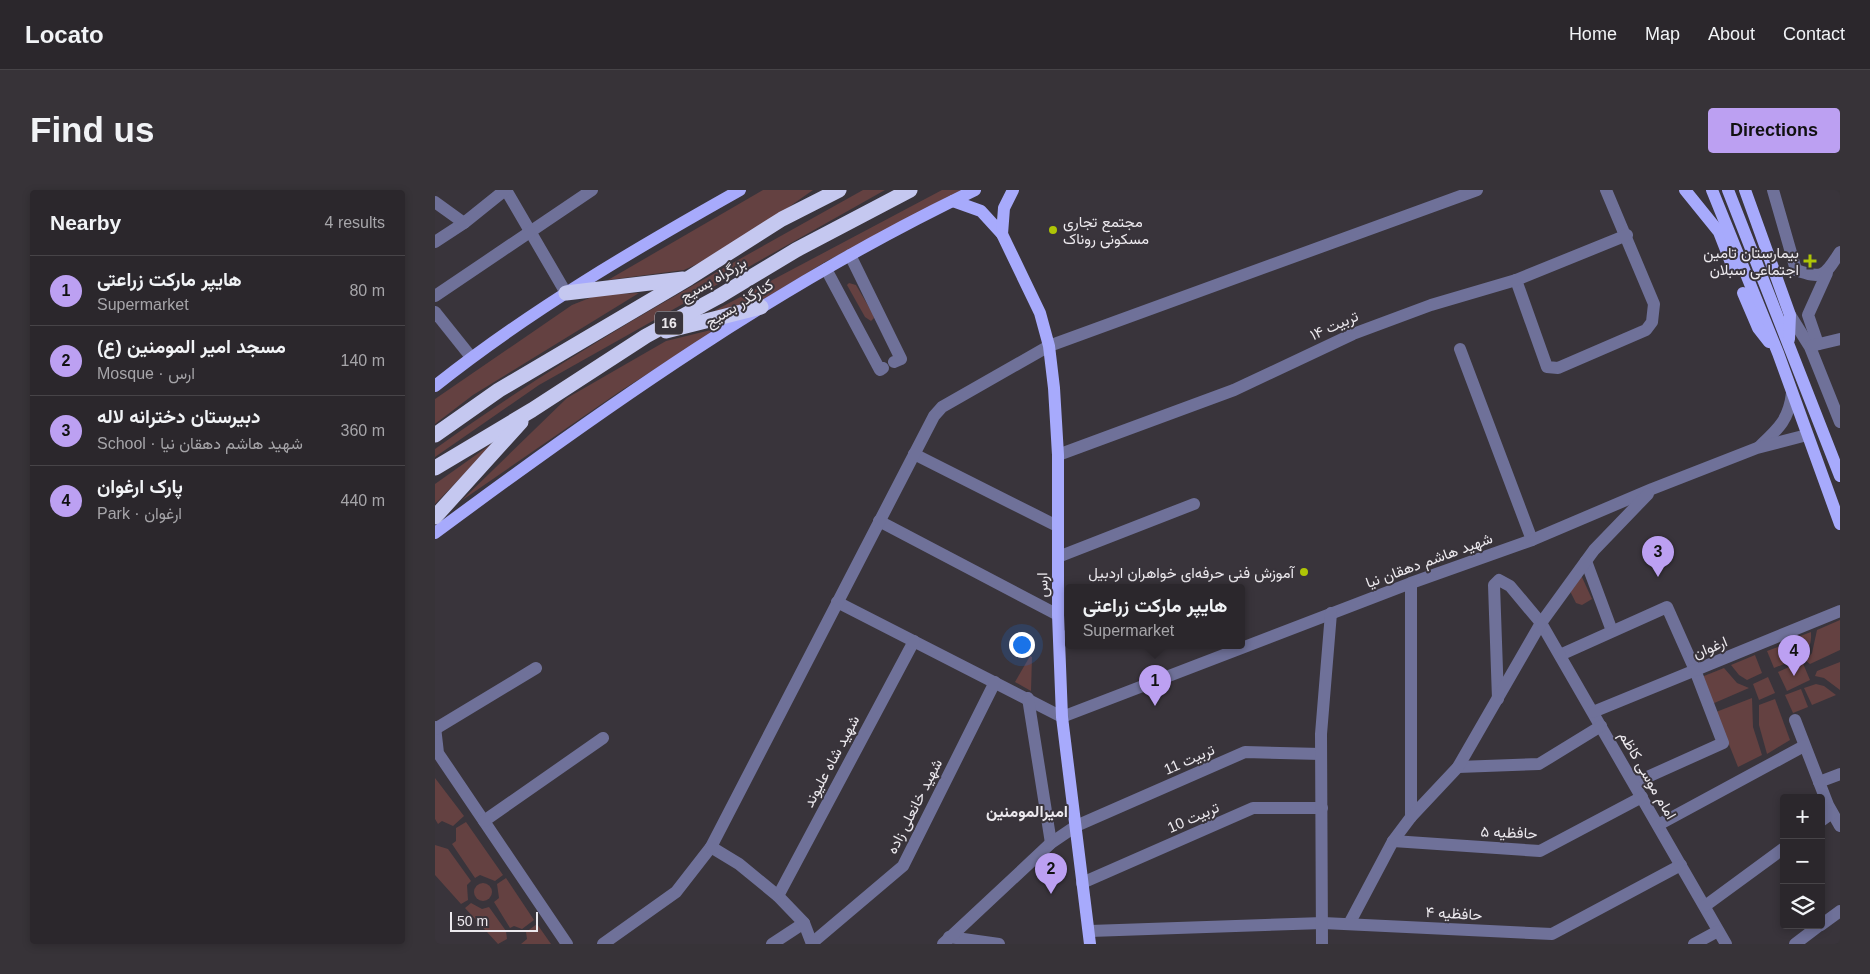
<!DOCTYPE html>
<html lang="en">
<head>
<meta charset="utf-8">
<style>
  :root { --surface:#2b272c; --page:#373338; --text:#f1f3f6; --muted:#a6a5a9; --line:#474448; --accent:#bca0f2 }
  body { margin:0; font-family:Arial,Vazirmatn,sans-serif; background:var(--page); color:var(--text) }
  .controls { position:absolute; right:15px; bottom:15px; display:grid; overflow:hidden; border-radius:5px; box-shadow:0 2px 8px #0003 }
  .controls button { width:45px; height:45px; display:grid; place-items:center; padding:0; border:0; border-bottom:1px solid var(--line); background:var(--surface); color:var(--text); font:25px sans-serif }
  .scale { position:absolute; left:15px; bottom:12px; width:88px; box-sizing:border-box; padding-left:5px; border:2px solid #ece9ee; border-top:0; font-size:14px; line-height:18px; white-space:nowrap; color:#ece9ee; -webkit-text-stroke:4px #39343b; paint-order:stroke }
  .you { position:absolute; left:586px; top:454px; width:18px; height:18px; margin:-12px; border:4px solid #fff; border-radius:50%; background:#1a73e8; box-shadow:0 0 0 8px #1a73e833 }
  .badge { display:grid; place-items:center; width:32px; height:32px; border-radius:50%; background:var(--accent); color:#111; font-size:16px; font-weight:700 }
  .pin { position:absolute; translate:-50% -41px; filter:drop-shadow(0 1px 2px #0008) }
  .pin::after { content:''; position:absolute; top:26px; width:18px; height:15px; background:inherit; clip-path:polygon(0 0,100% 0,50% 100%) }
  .popup { position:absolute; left:630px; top:394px; width:180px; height:65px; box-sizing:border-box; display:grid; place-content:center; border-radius:5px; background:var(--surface); filter:drop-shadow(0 1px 4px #0005); font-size:16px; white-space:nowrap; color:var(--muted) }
  .popup b { font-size:19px; color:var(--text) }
  .popup::after { content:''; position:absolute; left:50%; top:100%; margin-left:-10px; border:10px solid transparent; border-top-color:var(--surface) }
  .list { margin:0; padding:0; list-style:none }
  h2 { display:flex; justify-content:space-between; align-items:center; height:65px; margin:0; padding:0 20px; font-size:21px }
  h2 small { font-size:16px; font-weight:400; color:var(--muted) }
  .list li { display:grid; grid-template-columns:32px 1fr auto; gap:15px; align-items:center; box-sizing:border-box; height:70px; padding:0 20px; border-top:1px solid var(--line) }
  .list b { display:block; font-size:19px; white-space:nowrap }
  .list p { margin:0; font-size:16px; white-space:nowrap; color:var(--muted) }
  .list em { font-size:16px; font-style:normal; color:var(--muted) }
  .icon { flex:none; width:28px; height:28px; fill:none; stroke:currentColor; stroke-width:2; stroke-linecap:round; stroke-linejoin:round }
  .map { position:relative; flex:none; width:1405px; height:754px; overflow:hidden; border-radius:5px }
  header { display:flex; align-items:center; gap:30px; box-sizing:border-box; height:70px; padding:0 25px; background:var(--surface); border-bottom:1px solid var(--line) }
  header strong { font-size:24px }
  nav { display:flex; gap:28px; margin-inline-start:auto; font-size:18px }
  .intro { display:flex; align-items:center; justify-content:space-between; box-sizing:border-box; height:120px; padding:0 30px }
  h1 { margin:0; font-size:35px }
  .button { padding:12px 22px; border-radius:5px; background:var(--accent); color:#111; font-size:18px; font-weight:700 }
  main { display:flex; gap:30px; padding:0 30px }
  aside { flex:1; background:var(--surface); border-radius:5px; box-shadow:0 2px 8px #0003 }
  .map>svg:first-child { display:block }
  .green { fill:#644141 }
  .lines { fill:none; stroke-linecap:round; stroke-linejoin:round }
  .minor { stroke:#6f7199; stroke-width:12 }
  .major { stroke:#a7aafc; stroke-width:12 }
  .highway { stroke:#c5c8f0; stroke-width:15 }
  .poi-dot { fill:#afc506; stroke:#39343b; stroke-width:2 }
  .labels { text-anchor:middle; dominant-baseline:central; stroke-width:4; stroke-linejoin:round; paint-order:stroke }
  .shield { fill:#39343b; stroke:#b6b3b8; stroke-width:1 }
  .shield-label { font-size:14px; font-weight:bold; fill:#ece9ee }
  .poi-label { font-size:15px; fill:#ece9ee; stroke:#39343b; text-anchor:end }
  .street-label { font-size:15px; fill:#ece9ee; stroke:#39343b }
  .neighbourhood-label { font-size:16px; font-weight:bold; fill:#ece9ee; stroke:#39343b }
</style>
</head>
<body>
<header>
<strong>Locato</strong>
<nav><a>Home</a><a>Map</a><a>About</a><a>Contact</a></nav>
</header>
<div class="intro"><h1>Find us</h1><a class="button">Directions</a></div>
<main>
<aside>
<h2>Nearby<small>4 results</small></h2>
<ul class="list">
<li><span class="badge">1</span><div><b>هایپر مارکت زراعتی</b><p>Supermarket</p></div><em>80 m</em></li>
<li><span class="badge">2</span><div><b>مسجد امیر المومنین (ع)</b><p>Mosque · ارس</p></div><em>140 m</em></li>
<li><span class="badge">3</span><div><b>دبیرستان دخترانه لاله</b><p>School · شهید هاشم دهقان نیا</p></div><em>360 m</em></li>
<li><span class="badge">4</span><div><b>پارک ارغوان</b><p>Park · ارغوان</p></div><em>440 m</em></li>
</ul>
</aside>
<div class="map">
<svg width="1405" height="754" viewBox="0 0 1405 754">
  <rect width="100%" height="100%" fill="#39343b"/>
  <g class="green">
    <polygon points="328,0 378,0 327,36 271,70 249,80 173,90"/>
    <path d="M428,0H450L104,195L0,267V259C135,161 282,82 428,0Z"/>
    <polygon points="507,0 527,0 390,72 324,112 279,121"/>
    <polygon points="414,93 421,95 438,124 439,128 436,131 430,127 412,95"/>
    <polygon points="204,103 38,205 0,234 0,209 137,115 162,105"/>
    <polygon points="284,138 184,202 26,311 132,208 231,151"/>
    <polygon points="62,250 0,314 0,294"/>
    <polygon points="1146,385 1157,409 1147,415 1141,413 1135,401"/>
    <polygon points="1405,430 1405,460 1375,474 1371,471 1377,463 1382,440"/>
    <path d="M1376,442C1377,457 1372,465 1359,472L1352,451Z"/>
    <polygon points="1348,455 1354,472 1339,478 1332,461"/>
    <polygon points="1320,465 1327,483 1312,490 1304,485 1296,475"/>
    <polygon points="595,466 597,467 596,501 580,492"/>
    <polygon points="1367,471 1375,490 1352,501 1343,482"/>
    <polygon points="1405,472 1405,500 1389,488 1380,486 1382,481"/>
    <polygon points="1289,478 1302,493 1314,498 1277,514 1264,488"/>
    <polygon points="1333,487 1340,503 1324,510 1318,494"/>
    <polygon points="1381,494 1389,496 1401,505 1377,515 1369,498"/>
    <polygon points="1366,499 1373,517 1358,523 1350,505"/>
    <polygon points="1317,508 1318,537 1327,565 1303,577 1281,522"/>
    <polygon points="1340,509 1355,550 1332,564 1324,535 1324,515"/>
    <polygon points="0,588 29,626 18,636 7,631 3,634 0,629"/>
    <polygon points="31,632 68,685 60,691 45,685 40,688 17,654 21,651 21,638"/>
    <polygon points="0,655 13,659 36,691 32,695 33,710 26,714 0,685"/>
    <polygon points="71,688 99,730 87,739 79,736 75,738 59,712 64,708 62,694"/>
    <circle cx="48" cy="702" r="9"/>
    <polygon points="36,713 47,719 54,717 71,741 72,749 63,754 30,718"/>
    <polygon points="102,734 116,754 86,754 92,749 91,742"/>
  </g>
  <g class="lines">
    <g class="minor">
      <polyline points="71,0 131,103"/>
      <path d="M1338,0L1361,80C1389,90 1390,85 1405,62"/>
      <polyline points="0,12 29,33"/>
      <polyline points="0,52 29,33 70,0"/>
      <polyline points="415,65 466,169 459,172"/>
      <polyline points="391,79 445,180 448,178"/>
      <polyline points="1081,90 1112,177 1123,178 1211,140 1217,132 1219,114 1171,0"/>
      <polyline points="0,106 157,0"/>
      <polyline points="0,122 36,167"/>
      <polyline points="1355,125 1375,157 1405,232"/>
      <polyline points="1383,154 1373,125 1392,83"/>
      <polyline points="1376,156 1405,149"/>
      <polyline points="1025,159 1097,350"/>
      <path d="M1324,257C1343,239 1354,230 1357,203"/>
      <polyline points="479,264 622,336"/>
      <polyline points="623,265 799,200 918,144 996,115 1081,90 1192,45"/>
      <polyline points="444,331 623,425"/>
      <polyline points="623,367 759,314"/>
      <polyline points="1151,371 1177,441"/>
      <polyline points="402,412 627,527 976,393 1097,350 1217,299 1322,258 1372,245"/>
      <polyline points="624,449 634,445"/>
      <polyline points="1125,465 1232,417 1260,480 1288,553 1199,593"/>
      <polyline points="593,508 616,653"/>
      <polyline points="1063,509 1059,395 1064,390 1075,396 1106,433 1291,754"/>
      <polyline points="1158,522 1405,421"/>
      <polyline points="1360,530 1393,615 1405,636"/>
      <polyline points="0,537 3,563 132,754"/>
      <polyline points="0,539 101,478"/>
      <polyline points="1023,577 1104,574 1166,536"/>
      <polyline points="1384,592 1405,584"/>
      <polyline points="976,627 976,393"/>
      <polyline points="49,631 168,548"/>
      <polyline points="1386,631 1397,623"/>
      <polyline points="1223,635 1369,556"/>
      <polyline points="958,651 1105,661 1207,607"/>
      <polyline points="647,693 818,618 887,618"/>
      <polyline points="343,706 479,451"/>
      <polyline points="1270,716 1349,658"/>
      <polyline points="914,734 958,651 976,627 1023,577 1106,433 1159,360 1213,304"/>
      <polyline points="1386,735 1405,721"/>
      <polyline points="655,741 888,733 1117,744 1246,675"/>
      <polyline points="514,747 564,754"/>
      <polyline points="377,753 468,676 560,492"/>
      <polyline points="168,754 241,702 276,657"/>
      <polyline points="337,754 369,733"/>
      <polyline points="377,754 369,733 343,706 304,674 276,657 499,226 507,217 614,156 1042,0"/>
      <polyline points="508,754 616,653 641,636 810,562 886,564"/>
      <polyline points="887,754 886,544 896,423"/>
      <polyline points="1259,754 1283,741"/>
      <polyline points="1360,754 1385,735"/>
    </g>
    <g class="major">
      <polyline points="1250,0 1284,42 1298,78"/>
      <polyline points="1277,0 1343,163 1405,334"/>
      <polyline points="1293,0 1405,286"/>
      <polyline points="1310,0 1355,125 1354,149"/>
      <polyline points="518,11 546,21 567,44 605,123 614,156 619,198 623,265 623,425 627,527 655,754"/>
      <polyline points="567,44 569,18 578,0"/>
      <polyline points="1308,103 1323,138 1334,152"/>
      <path d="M0,196C94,121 200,59 305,0"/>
      <path d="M0,343C171,216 347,92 540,0"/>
    </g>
    <g class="highway">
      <polyline points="131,103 248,89"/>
      <polyline points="231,141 326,117"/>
      <polyline points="0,245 64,200 254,88 347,29 404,0"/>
      <polyline points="0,278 97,220 211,146 283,107 361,60 475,0"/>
      <polyline points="0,327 86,232"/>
    </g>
  </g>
  <g class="poi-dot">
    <circle cx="618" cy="40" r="5"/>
    <path d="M1372.5 63.5h5v5h5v5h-5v5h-5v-5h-5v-5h5z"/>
    <circle cx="869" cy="382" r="5"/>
  </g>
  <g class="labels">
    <rect class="shield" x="220" y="121.5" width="28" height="23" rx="4"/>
    <g class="shield-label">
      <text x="234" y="133">16</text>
    </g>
    <g class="poi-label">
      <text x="628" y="31" text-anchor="start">مجتمع تجاری<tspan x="628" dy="17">مسکونی روناک</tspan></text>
      <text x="1364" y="62">بیمارستان تامین<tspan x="1364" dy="17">اجتماعی سبلان</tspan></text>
      <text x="859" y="382">آموزش فنی حرفه‌ای خواهران اردبیل</text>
    </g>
    <g class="street-label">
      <text transform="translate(278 89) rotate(-30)">بزرگراه بسیج</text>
      <text transform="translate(304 113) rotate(-32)">کنارگذر بسیج</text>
      <text transform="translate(899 135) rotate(-24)">تربیت ۱۴</text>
      <text transform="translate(994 370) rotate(-20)">شهید هاشم دهقان نیا</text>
      <text transform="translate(607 395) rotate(-91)">ارس</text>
      <text transform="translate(1275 457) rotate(-22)">ارغوان</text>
      <text transform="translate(754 569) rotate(-24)">تربیت 11</text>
      <text transform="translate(396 571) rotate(-62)">شهید شاه علیوند</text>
      <text transform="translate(1213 585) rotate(60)">امام موسی کاظم</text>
      <text transform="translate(479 616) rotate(-63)">شهید خانعلی زاده</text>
      <text transform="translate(758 627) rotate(-24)">تربیت 10</text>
      <text transform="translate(1074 642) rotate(2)">حافظیه ۵</text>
      <text transform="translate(1019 723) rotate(3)">حافظیه ۴</text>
    </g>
    <g class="neighbourhood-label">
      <text x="592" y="621">امیرالمومنین</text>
    </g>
  </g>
</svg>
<div class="controls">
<button>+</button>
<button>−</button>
<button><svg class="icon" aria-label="layers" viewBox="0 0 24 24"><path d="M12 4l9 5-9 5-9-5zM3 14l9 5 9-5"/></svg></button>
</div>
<div class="scale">50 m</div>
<div class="you"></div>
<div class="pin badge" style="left:720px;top:516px">1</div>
<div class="popup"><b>هایپر مارکت زراعتی</b>Supermarket</div>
<div class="pin badge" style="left:616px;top:704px">2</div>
<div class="pin badge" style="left:1223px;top:387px">3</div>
<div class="pin badge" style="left:1359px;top:486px">4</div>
</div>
</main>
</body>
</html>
